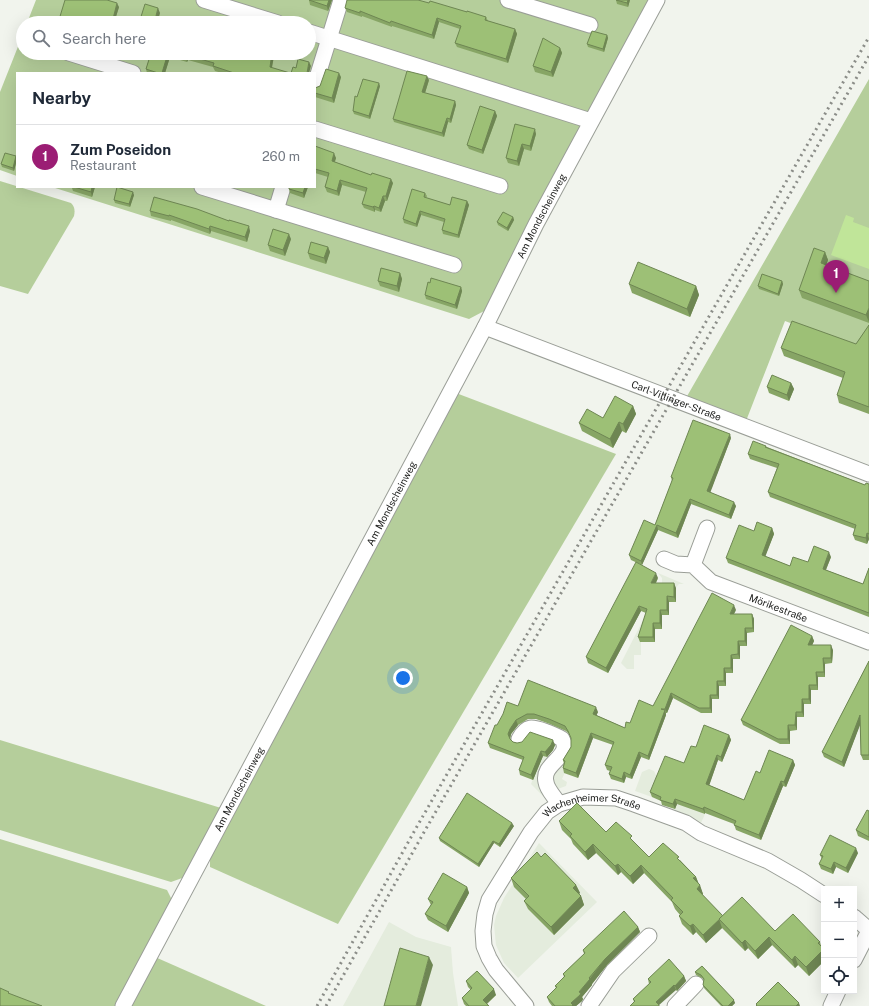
<!DOCTYPE html>
<html lang="en">
<head>
<meta charset="utf-8">
<style>
  :root { --surface:#fff; --page:#f6f6f7; --text:#1f2937; --muted:#747a83; --line:#e0e1e3; --accent:#9b1d74 }
  body { margin:0; font-family:"Public Sans",sans-serif; background:var(--page); color:var(--text) }
  .controls { position:absolute; right:12px; bottom:12px; display:grid; overflow:hidden; border-radius:0px; box-shadow:0 4px 16px #0002 }
  .controls button { width:36px; height:36px; display:grid; place-items:center; padding:0; border:0; border-bottom:1px solid var(--line); background:var(--surface); color:var(--text); font:20px sans-serif }
  .you { position:absolute; left:403px; top:678px; width:14px; height:14px; margin:-10px; border:3px solid #fff; border-radius:50%; background:#1a73e8; box-shadow:0 0 0 6px #1a73e833 }
  .badge { display:grid; place-items:center; width:26px; height:26px; border-radius:50%; background:var(--accent); color:#fff; font-size:13px; font-weight:700 }
  .pin { position:absolute; translate:-50% -33px; filter:drop-shadow(0 1px 2px #0008) }
  .pin::after { content:''; position:absolute; top:21px; width:14px; height:12px; background:inherit; clip-path:polygon(0 0,100% 0,50% 100%) }
  .list { margin:0; padding:0; list-style:none }
  h2 { display:flex; justify-content:space-between; align-items:center; height:52px; margin:0; padding:0 16px; font-size:17px }
  h2 small { font-size:13px; font-weight:400; color:var(--muted) }
  .list li { display:grid; grid-template-columns:26px 1fr auto; gap:12px; align-items:center; box-sizing:border-box; height:64px; padding:0 16px; border-top:1px solid var(--line) }
  .list b { display:block; font-size:15px; white-space:nowrap }
  .list p { margin:0; font-size:13px; white-space:nowrap; color:var(--muted) }
  .list em { font-size:13px; font-style:normal; color:var(--muted) }
  .icon { flex:none; width:22px; height:22px; fill:none; stroke:currentColor; stroke-width:2; stroke-linecap:round; stroke-linejoin:round }
  .map { position:relative; flex:none; width:869px; height:1006px; overflow:hidden }
  .search { position:absolute; background:var(--surface); box-shadow:0 4px 16px #0002; left:16px; top:16px; width:300px; height:44px; display:flex; align-items:center; gap:10px; box-sizing:border-box; padding:0 14px; border-radius:22px; color:var(--muted); font-size:15px }
  .panel { position:absolute; background:var(--surface); box-shadow:0 4px 16px #0002; left:16px; top:72px; width:300px; height:116px; border-radius:0px }
  .map>svg:first-child { display:block }
  .built { fill:#e4ecdd }
  .green { fill:#b5ce9b }
  .water { fill:#c0e599 }
  .lines { fill:none; stroke-linecap:round; stroke-linejoin:round }
  .minor-casing { stroke:#9a9e97; stroke-width:17 }
  .minor { stroke:#fff; stroke-width:15 }
  .rail { stroke:#8b8d88; stroke-width:3; stroke-dasharray:2 4; stroke-linecap:butt }
  .wall { fill:#87a565 }
  .shaded-wall { fill:#6e8653 }
  .building { fill:#9dc076; stroke:#6e8653 }
  .labels { text-anchor:middle; dominant-baseline:central; stroke-width:4; stroke-linejoin:round; paint-order:stroke }
  .street-label { font-size:10px; fill:#212220; stroke:#fff }
</style>
</head>
<body>
<div class="map">
<svg width="869" height="1006" viewBox="0 0 869 1006">
  <rect width="100%" height="100%" fill="#f1f4ed"/>
  <g class="built">
    <polygon points="658,573 684,584 679,584 662,602 648,629 648,642 641,642 641,655 634,655 634,669 627,669 621,663 662,583 662,578"/>
    <polygon points="520,716 579,740 562,779 567,782 566,786 555,790 545,798 531,784 542,755 551,759 556,746 552,744 527,749 507,740"/>
    <polygon points="649,769 654,771 657,777 659,778 652,797 635,791 642,772"/>
    <polygon points="685,785 705,814 701,823 674,812"/>
    <polygon points="539,843 597,902 518,978 504,963 496,945 494,925 496,916 504,898"/>
    <polygon points="389,922 416,937 451,947 453,973 458,1006 343,1006"/>
  </g>
  <g class="green">
    <polygon points="36,0 652,0 486,310 469,319 52,187 315,187 315,73 17,73 17,176 0,170 0,92 23,34 23,53 309,53 309,23 27,23"/>
    <polygon points="869,79 869,353 785,321 746,421 686,398"/>
    <path d="M0,181L71,203C75,207 75,211 74,216L28,294L0,286Z"/>
    <polygon points="456,393 616,454 338,924 210,867 210,853"/>
    <polygon points="0,740 221,808 185,877 171,882 0,830"/>
    <polygon points="0,839 167,890 172,900 116,1006 0,1006"/>
    <polygon points="155,957 266,1006 129,1006"/>
  </g>
  <polygon class="water" points="846,215 854,218 853,222 869,228 869,269 831,255"/>
  <g class="lines">
    <g class="minor-casing">
      <g id="minor">
        <polyline points="204,0 278,23"/>
        <polyline points="508,0 590,25"/>
        <polyline points="309,32 591,121"/>
        <polyline points="69,53 133,73"/>
        <polyline points="315,84 341,0"/>
        <polyline points="315,129 500,186"/>
        <polyline points="202,187 454,265"/>
        <polyline points="276,210 283,187"/>
        <path id="s1" d="M485,327L869,474"/>
        <path id="s2" d="M664,559L676,564L693,565L711,582L869,642"/>
        <polyline points="693,565 707,528"/>
        <path d="M519,739C527,724 533,727 547,732C552,734 557,736 562,739C573,757 541,763 546,782C547,790 555,797 559,804"/>
        <polyline points="854,917 869,930"/>
        <polyline points="854,960 869,931"/>
        <path id="s3" d="M123,1006L485,327L536,224L657,0"/>
        <path id="s4" d="M526,1006L496,970L489,958L484,946L483,931L485,914L489,900L531,832L547,812L559,804L583,797L616,798L634,804L686,823L701,833L768,861L801,880L824,895"/>
        <polyline points="589,1006 613,971 649,936"/>
        <polyline points="675,1006 696,984"/>
        <polyline points="831,1006 838,991"/>
      </g>
    </g>
    <use href="#minor" class="minor"/>
    <g class="rail">
      <polyline points="317,1006 415,830 869,37"/>
      <polyline points="326,1006 423,834 869,56"/>
    </g>
  </g>
  <g class="wall">
    <polygon points="309,0 332,0 328,11 310,5"/>
    <polygon points="616,0 630,0 628,7 617,4"/>
    <polygon points="429,3 486,17 488,21 515,29 517,34 508,63 457,47 455,43 460,29 439,22 434,39 392,26 392,27 362,16 362,17 347,12 345,8"/>
    <polygon points="119,7 114,23 58,23"/>
    <polygon points="607,35 608,38 604,52 588,47 587,44"/>
    <polygon points="560,48 562,53 553,77 535,72 533,66"/>
    <polygon points="151,53 273,53 274,56 272,68 290,73 222,73 215,71 213,67 188,60 187,62 170,57 165,73 147,73 146,69"/>
    <polygon points="341,77 334,103 315,97 315,88"/>
    <polygon points="429,80 425,93 455,101 456,105 451,123 448,122 444,137 394,122 393,119"/>
    <polygon points="380,86 370,119 354,114 353,111 357,97"/>
    <polygon points="495,111 497,116 483,154 469,149 467,145"/>
    <polygon points="515,124 536,134 531,151 524,149 519,166 508,163 506,158"/>
    <polygon points="315,146 336,158 335,162 393,183 387,201 385,201 381,212 375,210 375,212 364,208 362,204 366,192 342,185 339,196 327,192 325,187 328,177 315,173"/>
    <polygon points="16,156 17,159 14,171 2,167 1,164"/>
    <polygon points="68,187 95,187 92,197 73,191 72,188"/>
    <polygon points="308,187 304,198 290,193 289,189"/>
    <polygon points="425,193 427,196 426,198 450,205 467,201 469,205 459,238 443,234 442,230 444,222 421,215 417,227 404,223 403,219"/>
    <polygon points="134,195 130,207 115,203 114,200"/>
    <polygon points="150,211 250,231 247,242 211,231 210,234 171,220 171,221 151,216"/>
    <polygon points="513,217 514,220 508,231 498,225 497,222"/>
    <polygon points="291,239 285,256 270,251 268,245"/>
    <polygon points="328,247 330,252 326,264 310,259 308,253"/>
    <polygon points="825,252 828,260 826,265 869,281 869,323 802,298 799,290"/>
    <polygon points="400,273 402,279 399,292 380,286 378,281"/>
    <polygon points="782,281 783,284 779,296 759,289 758,286"/>
    <polygon points="629,284 696,286 699,295 690,317 632,293"/>
    <polygon points="461,287 462,291 457,309 426,299 425,295"/>
    <polygon points="869,325 869,414 839,403 837,395 843,378 784,356 781,348 856,344"/>
    <polygon points="791,383 794,389 789,401 769,393 767,387"/>
    <polygon points="633,406 636,414 626,433 622,431 613,448 582,431 579,423 603,418"/>
    <polygon points="731,438 710,492 736,506 731,519 691,504 678,538 658,530 642,565 631,560 629,555 655,525 672,481 671,477"/>
    <polygon points="766,446 767,447 865,485 869,484 869,539 867,544 855,540 853,535 855,529 770,497 768,492 777,468 750,459 748,454"/>
    <polygon points="772,528 774,534 765,556 790,566 808,562 831,557 826,570 863,584 869,568 869,617 728,563 726,558 754,531"/>
    <polygon points="658,578 656,583 676,588 676,602 669,602 669,615 662,615 662,629 655,629 655,642 640,642 638,637 646,613 641,611 608,673 588,663 586,657"/>
    <polygon points="736,610 734,614 752,614 754,619 754,632 747,633 747,646 740,646 740,659 733,659 733,673 726,673 726,686 719,686 719,699 712,699 712,713 701,713 673,698 667,713 666,713 666,715 649,760 641,757 632,779 626,777 624,783 611,779 609,774 610,771 607,770 605,765 613,745 593,738 578,778 564,773 563,768 564,764 563,760 571,747 571,738 570,735 566,731 550,724 536,719 528,719 518,725 511,734 510,739 513,742 517,743 555,745 553,750 547,757 543,756 533,780 520,775 519,770 523,760 490,748 488,743 497,725 518,706 598,712 596,715 625,728 653,706"/>
    <polygon points="812,636 814,641 812,645 833,650 832,663 825,664 825,677 818,677 818,690 811,690 811,704 804,704 804,717 797,717 797,730 790,731 790,744 780,744 743,725 741,720"/>
    <polygon points="869,661 869,760 863,760 861,755 860,724 844,767 824,757 822,752"/>
    <polygon points="729,735 731,740 722,762 718,760 709,785 744,800 760,773 793,760 795,765 786,787 783,786 761,840 736,830 734,824 705,813 705,814 677,804 675,809 662,805 661,801 652,797 650,792 684,763 696,747"/>
    <polygon points="869,811 869,841 858,836 856,830"/>
    <polygon points="559,821 606,832 634,842 649,857 680,860 696,877 703,894 702,895 723,916 775,931 820,942 821,946 824,949 824,961 809,976 798,965 795,968 772,945 758,959 748,948 745,951 722,928 706,943 696,932 693,935 682,924 679,916 680,915 675,909 672,902 644,873 633,884 621,872 618,875 596,853 588,860 573,844 571,839 562,830"/>
    <polygon points="514,826 500,847 494,843 479,867 440,841 439,838"/>
    <polygon points="858,853 848,873 836,867 833,874 821,869 819,864 822,859 820,855"/>
    <polygon points="541,857 576,885 580,893 579,894 581,896 584,905 554,935 528,909 524,901 526,899 514,887 511,878"/>
    <polygon points="467,887 469,893 448,932 428,920 425,914 431,905 428,899"/>
    <polygon points="638,927 640,932 607,965 592,984 592,985 582,997 583,999 582,1001 576,1006 552,1006 549,1002 547,997 556,988 555,986 564,977 563,974 584,954 583,950"/>
    <polygon points="702,966 735,1003 732,1006 721,1006 704,988 703,985 704,980 702,978 696,975 695,972"/>
    <polygon points="684,976 686,981 677,991 676,990 634,1002 633,999 649,984 648,979"/>
    <polygon points="466,981 496,995 487,1004 489,1006 466,1006 464,1004 462,998 471,990 468,987"/>
  </g>
  <g class="shaded-wall">
    <polygon points="329,0 332,0 328,11 327,6"/>
    <polygon points="628,0 630,0 628,7 627,3"/>
    <polygon points="117,3 119,7 114,23 112,23"/>
    <polygon points="158,8 160,13 158,21 156,16"/>
    <polygon points="437,18 439,22 434,39 432,35"/>
    <polygon points="515,29 517,34 508,63 506,59"/>
    <polygon points="607,35 608,38 604,52 603,49"/>
    <polygon points="560,48 562,53 553,77 551,72"/>
    <polygon points="168,53 169,53 170,57 165,73 162,73"/>
    <polygon points="272,53 273,53 274,56 271,71 270,67"/>
    <polygon points="186,55 188,60 187,62 186,57"/>
    <polygon points="309,62 311,66 309,73 307,73"/>
    <polygon points="339,73 341,77 334,103 332,98"/>
    <polygon points="427,76 429,80 424,96 422,92"/>
    <polygon points="379,83 380,86 370,119 369,116"/>
    <polygon points="455,101 456,105 451,123 450,119"/>
    <polygon points="495,111 497,116 483,154 482,150"/>
    <polygon points="447,118 448,122 444,137 442,133"/>
    <polygon points="535,129 536,134 531,151 530,146"/>
    <polygon points="522,144 524,149 519,166 517,161"/>
    <polygon points="334,153 336,158 333,166 332,161"/>
    <polygon points="16,156 17,159 14,171 13,168"/>
    <polygon points="391,179 393,183 387,201 386,196"/>
    <polygon points="340,180 342,185 339,196 337,191"/>
    <polygon points="92,187 95,187 92,197 91,192"/>
    <polygon points="305,187 308,187 304,198 303,193"/>
    <polygon points="133,192 134,195 130,207 129,204"/>
    <polygon points="383,196 385,201 381,212 379,208"/>
    <polygon points="467,201 469,205 459,238 458,235"/>
    <polygon points="374,206 375,210 375,212 373,207"/>
    <polygon points="420,211 421,215 417,227 416,224"/>
    <polygon points="513,217 514,220 508,231 507,228"/>
    <polygon points="210,226 211,231 210,234 209,229"/>
    <polygon points="249,226 250,231 247,242 245,237"/>
    <polygon points="289,234 291,239 285,256 283,250"/>
    <polygon points="328,247 330,252 326,264 324,258"/>
    <polygon points="825,252 828,260 824,271 821,263"/>
    <polygon points="400,273 402,279 399,292 397,286"/>
    <polygon points="782,281 783,284 779,296 778,294"/>
    <polygon points="696,286 699,295 690,317 687,309"/>
    <polygon points="461,287 462,291 457,309 455,305"/>
    <polygon points="869,308 869,322 866,315"/>
    <polygon points="791,383 794,389 789,401 787,395"/>
    <polygon points="633,406 636,414 626,433 623,424"/>
    <polygon points="619,422 622,431 613,448 610,439"/>
    <polygon points="730,434 731,438 709,496 707,491"/>
    <polygon points="690,499 691,504 678,538 676,533"/>
    <polygon points="734,502 736,506 731,519 729,515"/>
    <polygon points="657,525 658,530 642,565 641,561"/>
    <polygon points="772,528 774,534 764,560 762,555"/>
    <polygon points="867,533 869,539 867,544 866,538"/>
    <polygon points="829,552 831,557 824,574 823,569"/>
    <polygon points="656,573 658,578 653,588 651,583"/>
    <polygon points="674,583 676,588 676,602 674,597"/>
    <polygon points="667,596 669,602 669,615 667,610"/>
    <polygon points="734,605 736,610 731,619 730,614"/>
    <polygon points="639,606 641,611 608,673 606,668"/>
    <polygon points="660,610 662,615 662,629 660,623"/>
    <polygon points="752,614 754,619 754,632 753,628"/>
    <polygon points="653,623 655,629 655,642 653,637"/>
    <polygon points="745,628 747,633 747,646 745,641"/>
    <polygon points="812,636 814,641 810,650 808,645"/>
    <polygon points="738,641 740,646 740,659 738,654"/>
    <polygon points="831,645 833,650 832,663 831,658"/>
    <polygon points="731,655 733,659 733,673 731,668"/>
    <polygon points="823,658 825,664 825,677 824,672"/>
    <polygon points="724,668 726,673 726,686 724,681"/>
    <polygon points="816,672 818,677 818,690 817,685"/>
    <polygon points="717,681 719,686 719,699 717,695"/>
    <polygon points="809,685 811,690 811,704 809,699"/>
    <polygon points="671,693 673,698 667,713 665,709"/>
    <polygon points="710,695 712,699 712,713 710,708"/>
    <polygon points="802,699 804,704 804,717 802,712"/>
    <polygon points="596,707 598,712 595,719 593,714"/>
    <polygon points="665,710 666,715 649,760 648,756"/>
    <polygon points="796,712 797,717 797,730 795,725"/>
    <polygon points="860,715 862,720 844,767 842,762"/>
    <polygon points="516,720 518,725 511,734 510,739 508,734 510,729"/>
    <polygon points="788,725 790,731 790,744 788,739"/>
    <polygon points="591,733 593,738 578,778 576,773"/>
    <polygon points="729,735 731,740 722,762 721,757"/>
    <polygon points="553,740 555,745 553,750 547,757 545,752"/>
    <polygon points="541,751 543,756 533,780 531,775"/>
    <polygon points="639,752 641,757 632,779 630,775"/>
    <polygon points="717,755 718,760 708,789 706,784"/>
    <polygon points="793,760 795,765 786,787 784,782"/>
    <polygon points="624,772 626,777 624,783 622,779"/>
    <polygon points="781,781 783,786 761,840 759,835"/>
    <polygon points="675,799 677,804 675,809 673,804"/>
    <polygon points="704,807 705,813 705,814 703,809"/>
    <polygon points="512,823 514,826 500,847 499,844"/>
    <polygon points="493,841 494,843 479,867 478,864"/>
    <polygon points="593,844 596,853 588,860 585,852"/>
    <polygon points="856,848 858,853 848,873 846,868"/>
    <polygon points="834,862 836,867 833,874 831,869"/>
    <polygon points="618,864 621,872 618,875 615,866"/>
    <polygon points="641,865 644,873 633,884 630,876"/>
    <polygon points="696,877 699,885 693,878"/>
    <polygon points="576,885 580,893 576,896 573,888"/>
    <polygon points="700,885 703,894 700,897 697,889"/>
    <polygon points="467,887 469,893 448,932 446,926"/>
    <polygon points="581,896 584,905 554,935 551,927"/>
    <polygon points="719,919 722,928 706,943 703,935"/>
    <polygon points="693,924 696,932 693,935 690,926"/>
    <polygon points="638,927 640,932 607,965 592,984 592,985 582,997 583,999 582,1001 576,1006 572,1006 571,1003 605,959"/>
    <polygon points="769,937 772,945 758,959 755,951"/>
    <polygon points="745,940 748,948 745,951 742,943"/>
    <polygon points="824,949 824,961 809,976 806,967"/>
    <polygon points="795,956 798,965 795,968 792,960"/>
    <polygon points="429,957 433,965 421,1006 416,1006"/>
    <polygon points="684,976 686,981 677,991 675,986"/>
    <polygon points="674,985 676,990 658,1006 656,1002"/>
    <polygon points="494,989 496,995 485,1005 483,1000"/>
    <polygon points="734,1000 735,1003 732,1006 728,1006"/>
    <polygon points="799,1003 800,1006 796,1006"/>
  </g>
  <g class="building">
    <polygon points="65,0 107,0 117,3 112,23 83,23 73,20 72,23 58,23"/>
    <polygon points="309,0 329,0 327,6"/>
    <polygon points="347,0 418,0 429,3 430,1 467,12 467,11 486,17 485,20 515,29 506,59 455,43 461,26 437,18 432,35 391,21 390,23 360,11 360,13 345,8"/>
    <polygon points="616,0 628,0 627,3"/>
    <polygon points="145,4 158,8 156,16 176,23 139,23"/>
    <polygon points="592,31 607,35 603,49 587,44"/>
    <polygon points="543,38 560,48 551,72 533,66"/>
    <polygon points="151,53 168,53 162,73 158,73 146,69"/>
    <polygon points="171,53 272,53 270,67 290,73 234,73 213,66 214,63 186,55 186,57"/>
    <polygon points="298,59 309,62 307,73 291,73 293,67 296,68"/>
    <polygon points="326,69 339,73 332,98 315,93 315,88 320,86"/>
    <polygon points="407,71 427,76 422,92 455,101 450,119 447,118 442,133 393,119"/>
    <polygon points="363,79 379,83 369,116 353,111 355,96 357,97"/>
    <polygon points="480,106 495,111 482,150 467,145"/>
    <polygon points="515,124 535,129 530,146 522,144 517,161 506,158"/>
    <polygon points="315,146 334,153 332,161 371,175 372,173 391,179 386,196 383,196 379,208 374,206 373,207 362,204 367,188 340,180 337,191 325,187 329,173 315,169"/>
    <polygon points="5,153 16,156 13,168 1,164"/>
    <polygon points="74,187 92,187 91,192"/>
    <polygon points="117,187 133,192 129,204 114,200"/>
    <polygon points="289,187 305,187 303,193 289,189"/>
    <polygon points="412,189 425,193 424,197 450,205 452,197 467,201 458,235 442,230 445,219 420,211 416,224 403,219"/>
    <polygon points="154,197 197,209 229,221 229,220 249,226 245,237 210,226 209,229 169,215 169,216 150,211"/>
    <polygon points="503,212 513,217 507,228 497,222"/>
    <polygon points="273,229 289,234 283,250 268,245"/>
    <polygon points="311,242 328,247 324,258 308,253"/>
    <polygon points="814,248 825,252 821,263 869,281 869,308 866,315 799,290"/>
    <polygon points="638,262 696,286 687,309 629,284"/>
    <polygon points="381,268 400,273 397,286 378,281"/>
    <polygon points="762,274 782,281 778,294 758,286"/>
    <polygon points="431,278 461,287 455,305 425,295 428,282 430,283"/>
    <polygon points="792,321 856,344 869,325 869,407 837,395 845,372 781,348"/>
    <polygon points="772,375 791,383 787,395 767,387"/>
    <polygon points="615,396 633,406 623,424 619,422 610,439 579,423 587,409 603,418"/>
    <polygon points="693,420 730,434 707,491 734,502 729,515 690,499 676,533 657,525 641,561 629,555 644,520 655,525 673,478 671,477"/>
    <polygon points="753,441 766,446 765,447 865,485 866,483 869,484 869,534 867,533 866,538 853,535 856,525 768,492 779,464 748,454"/>
    <polygon points="757,522 772,528 762,555 790,566 793,557 808,562 814,546 829,552 823,569 863,584 869,568 869,613 726,558 739,525 754,531"/>
    <polygon points="636,562 656,573 651,583 674,583 674,597 667,596 667,610 660,610 660,623 653,623 653,637 638,637 647,609 639,606 606,668 586,657"/>
    <polygon points="712,593 734,605 730,614 752,614 753,628 745,628 745,641 738,641 738,654 731,655 731,668 724,668 724,681 717,681 717,695 710,695 710,708 699,708 671,693 665,709 661,709 665,710 648,756 639,752 630,775 624,772 622,779 609,774 612,767 605,765 614,742 591,733 576,773 563,768 565,761 563,760 571,747 571,738 568,731 565,726 549,719 534,714 527,714 516,720 510,729 508,734 510,739 513,742 517,743 522,742 530,732 553,740 551,745 545,752 541,751 531,775 519,770 524,757 488,743 495,725 497,725 503,714 507,702 518,706 528,680 596,707 593,714 625,728 626,722 630,723 639,700 653,706"/>
    <polygon points="791,625 812,636 808,645 831,645 831,658 823,658 824,672 816,672 817,685 809,685 809,699 802,699 802,712 796,712 795,725 788,725 788,739 778,739 741,720"/>
    <polygon points="869,661 869,755 861,755 860,715 842,762 822,752"/>
    <polygon points="704,725 729,735 721,757 717,755 706,784 744,800 756,771 760,773 769,750 793,760 784,782 781,781 759,835 734,825 736,821 704,807 703,809 675,799 673,804 660,800 661,797 650,792 665,756 684,763 691,746 696,747"/>
    <polygon points="467,793 512,823 499,844 493,841 478,864 439,838"/>
    <polygon points="577,803 606,832 616,822 632,836 630,838 649,857 663,843 679,857 677,858 696,877 693,878 700,885 697,889 723,916 703,935 693,924 690,926 679,916 683,912 671,900 673,898 641,865 630,876 618,864 615,866 593,844 585,852 570,836 572,834 559,821"/>
    <polygon points="867,810 869,811 869,837 856,830"/>
    <polygon points="830,835 856,848 846,868 834,862 831,869 819,864 823,856 820,855"/>
    <polygon points="537,852 541,857 545,853 576,885 573,888 581,896 551,927 524,901 529,896 511,878"/>
    <polygon points="443,873 467,887 446,926 425,914 433,902 428,899"/>
    <polygon points="742,897 775,931 793,914 820,942 818,943 824,949 806,967 795,956 792,960 769,937 755,951 745,940 742,943 719,919"/>
    <polygon points="624,911 638,927 605,959 589,978 590,979 579,992 581,993 580,995 571,1003 573,1005 572,1006 555,1006 547,997 557,987 555,986 565,976 563,974 585,953 583,950"/>
    <polygon points="400,948 429,957 416,1006 384,1006"/>
    <polygon points="669,959 684,976 675,986 674,985 656,1002 659,1005 659,1006 630,1006 635,1001 633,999 651,982 648,979"/>
    <polygon points="702,966 734,1000 728,1006 723,1006 703,985 704,979 701,975 695,972"/>
    <polygon points="477,971 494,989 483,1000 489,1006 469,1006 462,998 472,988 466,981"/>
    <polygon points="778,982 799,1003 796,1006 756,1006 757,1005 756,1004"/>
    <polygon points="0,988 9,992 8,993 42,1006 0,1006"/>
  </g>
  <g class="labels">
    <g class="street-label">
      <text stroke="none"><textPath href="#s3" startOffset="894">Am Mondscheinweg</textPath></text>
      <text stroke="none"><textPath href="#s1" startOffset="205">Carl-Villinger-Straße</textPath></text>
      <text stroke="none"><textPath href="#s3" startOffset="570">Am Mondscheinweg</textPath></text>
      <text stroke="none"><textPath href="#s2" startOffset="127">Mörikestraße</textPath></text>
      <text stroke="none"><textPath href="#s3" startOffset="246">Am Mondscheinweg</textPath></text>
      <text stroke="none"><textPath href="#s4" startOffset="273">Wachenheimer Straße</textPath></text>
    </g>
  </g>
</svg>
<div class="controls">
<button>+</button>
<button>−</button>
<button><svg class="icon" aria-label="locate" viewBox="0 0 24 24"><circle cx="12" cy="12" r="6"/><path d="M12 2v4M12 18v4M2 12h4M18 12h4"/></svg></button>
</div>
<div class="you"></div>
<div class="pin badge" style="left:836px;top:293px">1</div>
<div class="search"><svg class="icon" aria-label="search" viewBox="0 0 24 24"><circle cx="10" cy="10" r="6"/><path d="M15 15l6 6"/></svg>Search here</div>
<section class="panel">
<h2>Nearby<small></small></h2>
<ul class="list">
<li><span class="badge">1</span><div><b>Zum Poseidon</b><p>Restaurant</p></div><em>260 m</em></li>
</ul>
</section>
</div>
</body>
</html>
